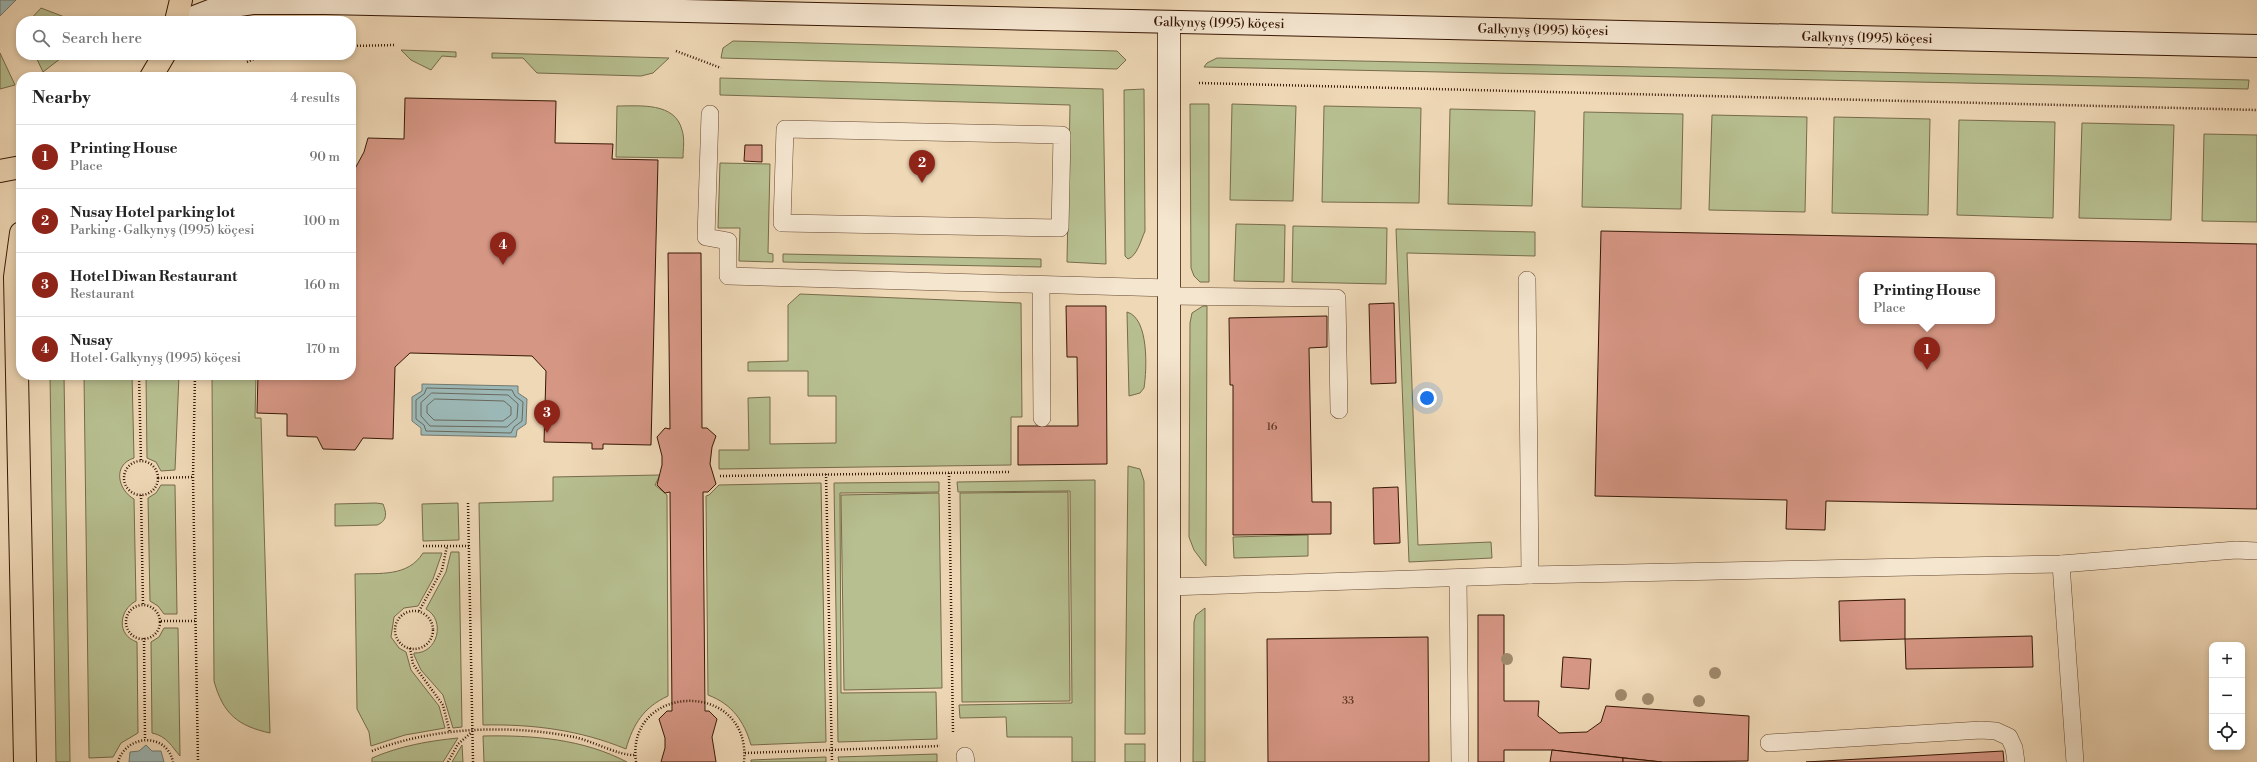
<!DOCTYPE html>
<html lang="en">
<head>
<meta charset="utf-8">
<style>
  :root { --surface:#fff; --page:#f6f6f6; --text:#222; --muted:#767676; --line:#e0e0e0; --accent:#8f2418 }
  body { margin:0; font-family:"Libre Bodoni",serif; background:var(--page); color:var(--text) }
  .controls { position:absolute; right:12px; bottom:12px; display:grid; overflow:hidden; border-radius:8px; box-shadow:0 2px 6px #0003 }
  .controls button { width:36px; height:36px; display:grid; place-items:center; padding:0; border:0; border-bottom:1px solid var(--line); background:var(--surface); color:var(--text); font:20px sans-serif }
  .you { position:absolute; left:1427px; top:398px; width:14px; height:14px; margin:-10px; border:3px solid #fff; border-radius:50%; background:#1a73e8; box-shadow:0 0 0 6px #1a73e833 }
  .badge { display:grid; place-items:center; width:26px; height:26px; border-radius:50%; background:var(--accent); color:#fff; font-size:13px; font-weight:700 }
  .pin { position:absolute; translate:-50% -33px; filter:drop-shadow(0 1px 2px #0008) }
  .pin::after { content:''; position:absolute; top:21px; width:14px; height:12px; background:inherit; clip-path:polygon(0 0,100% 0,50% 100%) }
  .popup { position:absolute; left:1859px; top:272px; width:136px; height:52px; box-sizing:border-box; display:grid; place-content:center; border-radius:8px; background:var(--surface); filter:drop-shadow(0 1px 3px #0005); font-size:13px; white-space:nowrap; color:var(--muted) }
  .popup b { font-size:15px; color:var(--text) }
  .popup::after { content:''; position:absolute; left:50%; top:100%; margin-left:-8px; border:8px solid transparent; border-top-color:var(--surface) }
  .list { margin:0; padding:0; list-style:none }
  h2 { display:flex; justify-content:space-between; align-items:center; height:52px; margin:0; padding:0 16px; font-size:17px }
  h2 small { font-size:13px; font-weight:400; color:var(--muted) }
  .list li { display:grid; grid-template-columns:26px 1fr auto; gap:12px; align-items:center; box-sizing:border-box; height:64px; padding:0 16px; border-top:1px solid var(--line) }
  .list b { display:block; font-size:15px; white-space:nowrap }
  .list p { margin:0; font-size:13px; white-space:nowrap; color:var(--muted) }
  .list em { font-size:13px; font-style:normal; color:var(--muted) }
  .icon { flex:none; width:22px; height:22px; fill:none; stroke:currentColor; stroke-width:2; stroke-linecap:round; stroke-linejoin:round }
  .map { position:relative; flex:none; width:2257px; height:762px; overflow:hidden }
  .search { position:absolute; background:var(--surface); box-shadow:0 2px 6px #0003; left:16px; top:16px; width:340px; height:44px; display:flex; align-items:center; gap:10px; box-sizing:border-box; padding:0 14px; border-radius:16px; color:var(--muted); font-size:15px }
  .panel { position:absolute; background:var(--surface); box-shadow:0 2px 6px #0003; left:16px; top:72px; width:340px; height:308px; border-radius:16px }
  .map>svg:first-child { display:block }
  .green { fill:#b7bf90; stroke:#776b4a }
  .water { fill:#9cb8b6; stroke:#74786f }
  .lines { fill:none; stroke-linecap:round; stroke-linejoin:round }
  .shore { stroke:#6a685d; stroke-width:1 }
  .building { fill:#d69684; stroke:#371704; fill-rule:evenodd }
  .lane-casing { stroke:#654730; stroke-width:18 }
  .street-casing { stroke:#654730; stroke-width:24 }
  .secondary-casing { stroke:#371704; stroke-width:24 }
  .primary-casing { stroke:#371704; stroke-width:24 }
  .path { stroke:#371704; stroke-width:2.5; stroke-dasharray:1 2; stroke-linecap:butt }
  .lane { stroke:#f5e6d0; stroke-width:17 }
  .street { stroke:#f5e6d0; stroke-width:22 }
  .secondary { stroke:#f5e6d0; stroke-width:22 }
  .primary { stroke:#efd8b6; stroke-width:22 }
  .tree { fill:#9f896b }
  .labels { text-anchor:middle; dominant-baseline:central; stroke-width:3.5; stroke-linejoin:round; paint-order:stroke }
  .number-label { font-size:11px; fill:#5f3724 }
  .street-label { font-size:13px; fill:#371704; stroke:#f5e6d0 }
</style>
</head>
<body>
<div class="map">
<svg width="2257" height="762" viewBox="0 0 2257 762">
  <rect width="100%" height="100%" fill="#efd8b6"/>
  <filter id="stains"><feTurbulence type="fractalNoise" baseFrequency=".005" numOctaves="4"/><feColorMatrix values="0 0 0 0 .2 0 0 0 0 .09 0 0 0 0 .02 0 0 0 .5 -.17"/></filter>
  <radialGradient id="worn" r=".72"><stop offset=".6" stop-color="#630" stop-opacity="0"/><stop offset="1" stop-color="#630" stop-opacity=".3"/></radialGradient>
  <g class="green">
    <polygon points="41,8 75,21 29,21"/>
    <polygon points="733,41 1117,51 1126,60 1117,69 721,58 723,48"/>
    <polygon points="401,50 456,52 456,57 442,56 431,70 411,60"/>
    <polygon points="0,53 15,85 0,89"/>
    <polygon points="492,53 669,58 653,73 641,76 537,73 523,58 492,58"/>
    <polygon points="35,55 65,55 43,72"/>
    <polygon points="1217,58 2249,80 2248,89 1204,67 1207,63"/>
    <polygon points="720,78 1103,89 1106,264 1067,262 1070,105 720,95"/>
    <path d="M1144,89L1145,231C1141,240 1137,256 1128,259L1125,256L1124,90Z"/>
    <polygon points="1190,104 1209,104 1209,282 1200,282 1194,276 1191,268"/>
    <polygon points="1232,104 1296,106 1293,201 1230,200"/>
    <path d="M617,106C640,106 675,102 682,130C685,139 683,149 683,158L616,157Z"/>
    <polygon points="1324,106 1421,108 1419,203 1322,202"/>
    <polygon points="1450,109 1535,111 1532,206 1448,204"/>
    <polygon points="1584,112 1683,114 1681,209 1582,207"/>
    <polygon points="1712,115 1807,117 1805,212 1709,210"/>
    <polygon points="1834,117 1930,119 1928,215 1832,213"/>
    <polygon points="1959,120 2055,122 2053,218 1957,215"/>
    <polygon points="2082,123 2174,125 2171,220 2079,218"/>
    <polygon points="2204,134 2257,135 2257,222 2202,221"/>
    <polygon points="720,163 770,164 768,253 773,254 773,262 739,261 740,228 718,228"/>
    <polygon points="1236,224 1285,225 1284,282 1234,281"/>
    <polygon points="1293,226 1387,228 1386,284 1292,282"/>
    <polygon points="1396,229 1535,232 1535,256 1407,253 1418,545 1491,542 1492,558 1409,562"/>
    <polygon points="783,254 1041,259 1041,267 783,262"/>
    <polygon points="800,294 1021,303 1022,417 1011,417 1011,465 719,469 719,450 749,450 748,398 770,397 770,444 836,443 836,396 808,396 808,371 748,371 748,362 788,361 788,305"/>
    <polygon points="1203,306 1207,306 1206,566 1194,550 1189,537 1190,323 1192,313"/>
    <path d="M1127,312C1149,318 1147,369 1144,388L1140,393L1129,396Z"/>
    <polygon points="50,375 64,375 70,762 56,762"/>
    <path d="M84,375H132L134,458C112,465 118,490 134,499L136,601C119,610 116,635 137,642L138,733L121,743L113,757L89,758Z"/>
    <polygon points="146,375 179,375 175,470 161,471 156,462 147,458"/>
    <path d="M212,375H256L255,418H261L270,733C238,726 223,714 214,681Z"/>
    <polygon points="1128,466 1140,469 1144,481 1145,734 1125,734"/>
    <path d="M660,475L655,485L667,495L668,696C644,707 633,724 626,749C580,730 533,724 483,725L479,503L553,501V477Z"/>
    <polygon points="1095,480 1095,762 1072,762 1072,737 1007,737 1006,717 960,718 959,705 1072,703 1070,491 958,492 957,482"/>
    <polygon points="939,482 939,492 840,493 841,693 936,692 937,739 838,742 834,483"/>
    <path d="M821,483L826,742L751,745C744,721 732,704 708,695L706,496L709,495L719,485Z"/>
    <polygon points="161,485 175,485 177,614 164,614 158,606 150,601 148,498 156,493"/>
    <polygon points="1068,492 1070,701 962,702 960,493"/>
    <polygon points="939,493 942,688 844,690 841,495"/>
    <path d="M376,503L383,504C387,514 387,521 377,525L335,526V504Z"/>
    <polygon points="458,503 459,540 423,541 422,504"/>
    <polygon points="1308,535 1308,556 1234,558 1233,537"/>
    <path d="M451,552H459L462,727L453,728L443,695L421,670L414,655V653C438,654 446,620 426,609L446,572Z"/>
    <path d="M423,553H442L433,579L418,606L404,608L394,617L391,637L399,648L406,652L411,670L439,706L445,728L405,735L371,746L369,732L357,709L355,574C380,573 408,577 423,553Z"/>
    <polygon points="1205,608 1205,762 1193,762 1194,622 1196,615"/>
    <path d="M164,628H178L180,756C172,747 167,736 152,733L151,642L159,637Z"/>
    <path d="M483,736C533,735 583,739 627,762H484Z"/>
    <path d="M458,738L443,762H372V758C400,746 428,741 458,738Z"/>
    <rect x="1125" y="744" width="20" height="18"/>
    <polygon points="462,745 463,762 452,762"/>
    <polygon points="937,754 937,762 839,762 838,757"/>
    <polygon points="826,757 826,762 751,762 751,760"/>
  </g>
  <g class="water">
    <polygon points="0,0 16,0 0,16"/>
    <polygon points="422,384 518,386 518,393 527,399 526,424 517,430 516,437 421,435 421,428 412,421 412,397 422,391"/>
    <polygon points="146,745 152,751 161,751 164,762 129,762 130,752 139,751"/>
  </g>
  <g class="lines">
    <g class="shore">
      <polygon points="427,388 512,390 515,396 523,402 522,421 514,427 511,433 426,431 424,425 416,419 416,400 424,394"/>
      <polygon points="432,393 508,395 518,404 517,418 507,427 430,426 421,416 421,403"/>
      <polygon points="435,399 504,401 511,407 511,415 503,421 434,420 427,413 427,406"/>
    </g>
  </g>
  <g class="building">
    <polygon points="405,98 556,101 555,143 613,144 612,159 658,160 651,445 603,444 603,449 592,449 592,443 544,442 546,371 532,356 410,353 395,367 393,439 363,438 355,450 323,449 317,437 287,436 287,414 257,413 258,375 351,375 351,176 364,152 368,138 404,139"/>
    <polygon points="745,145 762,145 762,162 744,161"/>
    <path d="M1601,231L2257,244V509L1826,501L1825,530L1786,529L1787,500L1595,496ZM1862,275H1992V321H1862Z"/>
    <polygon points="668,253 701,253 702,428 707,428 716,436 712,447 710,464 716,484 708,492 703,492 705,711 709,711 717,719 712,737 716,762 661,762 665,748 665,738 659,719 667,711 672,711 670,492 665,493 657,485 662,465 662,456 657,437 665,428 670,429"/>
    <polygon points="1394,303 1396,383 1371,384 1369,304"/>
    <polygon points="1066,306 1106,306 1107,464 1018,465 1018,426 1078,426 1077,357 1067,357"/>
    <polygon points="1327,316 1327,347 1309,348 1312,502 1331,502 1331,534 1233,535 1233,385 1230,385 1229,318"/>
    <polygon points="1398,487 1400,543 1374,544 1373,488"/>
    <polygon points="1905,599 1905,639 1840,641 1839,601"/>
    <polygon points="1478,615 1504,615 1504,701 1539,701 1538,716 1559,733 1587,732 1601,722 1606,706 1749,716 1748,761 1662,762 1552,750 1504,750 1504,762 1478,762"/>
    <polygon points="2032,636 2033,667 1906,669 1905,639"/>
    <polygon points="1428,637 1429,762 1268,762 1267,639"/>
    <polygon points="1563,657 1591,659 1589,689 1561,687"/>
    <polygon points="1552,750 1623,758 1623,762 1550,762"/>
    <polygon points="2003,751 2004,762 1806,762"/>
    <polygon points="1623,758 1662,762 1623,762"/>
  </g>
  <g class="lines">
    <g class="lane-casing">
      <g id="lane">
        <polyline points="710,114 706,237 728,241 728,276 1169,288"/>
        <polygon points="785,129 1062,135 1060,228 782,223"/>
        <polyline points="1527,280 1530,575"/>
        <polyline points="1041,285 1042,418"/>
        <polyline points="1169,296 1337,298 1339,410"/>
        <polyline points="2061,564 2075,762"/>
        <polyline points="1458,578 1460,762"/>
        <polyline points="1169,587 1530,575 2061,564 2236,550 2257,551"/>
        <polyline points="1769,743 1981,730 1996,731 2009,737 2014,748 2016,762"/>
        <polyline points="965,756 966,762"/>
      </g>
    </g>
    <g class="street-casing">
      <polyline id="street" points="1169,22 1169,762"/>
    </g>
    <g class="secondary-casing">
      <polyline id="secondary" points="184,21 215,9 254,3 325,3 2257,46"/>
    </g>
    <g class="primary-casing">
      <g id="primary">
        <polyline points="176,21 181,0"/>
        <polyline points="151,77 164,55"/>
        <polyline points="0,171 21,167"/>
        <polyline points="21,233 15,277 25,762"/>
      </g>
    </g>
    <g class="path">
      <polyline points="351,46 395,45"/>
      <polyline points="676,51 721,68"/>
      <polyline points="247,62 263,55"/>
      <polyline points="1199,83 2257,110"/>
      <polyline points="139,375 141,461"/>
      <polyline points="195,375 193,477 198,762"/>
      <circle cx="141" cy="478" r="17"/>
      <polyline points="949,473 953,732"/>
      <polyline points="826,474 832,762"/>
      <polyline points="720,476 1010,472"/>
      <polyline points="158,478 193,477"/>
      <polyline points="141,495 143,605"/>
      <polyline points="468,503 473,762"/>
      <polyline points="423,546 469,546"/>
      <circle cx="143" cy="622" r="17"/>
      <circle cx="414" cy="630" r="19"/>
      <polyline points="419,611 442,570 447,546"/>
      <polyline points="161,621 196,621"/>
      <polyline points="144,638 145,739"/>
      <polyline points="410,648 413,664 443,705 450,733"/>
      <path d="M372,751C434,727 508,724 574,737C593,741 619,756 635,755"/>
      <polyline points="745,753 940,746"/>
      <path d="M118,762C126,734 167,732 173,762"/>
      <polyline points="448,762 458,744 472,732"/>
      <path d="M636,762C625,682 752,679 744,762"/>
    </g>
    <use href="#lane" class="lane"/>
    <use href="#street" class="street"/>
    <use href="#secondary" class="secondary"/>
    <use href="#primary" class="primary"/>
  </g>
  <g class="tree">
    <circle cx="1507" cy="659" r="6"/>
    <circle cx="1715" cy="673" r="6"/>
    <circle cx="1621" cy="695" r="6"/>
    <circle cx="1648" cy="699" r="6"/>
    <circle cx="1699" cy="701" r="6"/>
  </g>
  <g class="labels">
    <g class="number-label">
      <text x="1272" y="427">16</text>
      <text x="1348" y="701">33</text>
    </g>
    <g class="street-label">
      <text transform="translate(1219 23) rotate(1)">Galkynyş (1995) köçesi</text>
      <text transform="translate(1543 30) rotate(1)">Galkynyş (1995) köçesi</text>
      <text transform="translate(1867 38) rotate(1)">Galkynyş (1995) köçesi</text>
    </g>
  </g>
  <rect width="100%" height="100%" filter="url(#stains)"/>
  <rect width="100%" height="100%" fill="url(#worn)"/>
</svg>
<div class="controls">
<button>+</button>
<button>−</button>
<button><svg class="icon" aria-label="locate" viewBox="0 0 24 24"><circle cx="12" cy="12" r="6"/><path d="M12 2v4M12 18v4M2 12h4M18 12h4"/></svg></button>
</div>
<div class="you"></div>
<div class="pin badge" style="left:1927px;top:370px">1</div>
<div class="popup"><b>Printing House</b>Place</div>
<div class="pin badge" style="left:922px;top:183px">2</div>
<div class="pin badge" style="left:547px;top:433px">3</div>
<div class="pin badge" style="left:503px;top:265px">4</div>
<div class="search"><svg class="icon" aria-label="search" viewBox="0 0 24 24"><circle cx="10" cy="10" r="6"/><path d="M15 15l6 6"/></svg>Search here</div>
<section class="panel">
<h2>Nearby<small>4 results</small></h2>
<ul class="list">
<li><span class="badge">1</span><div><b>Printing House</b><p>Place</p></div><em>90 m</em></li>
<li><span class="badge">2</span><div><b>Nusay Hotel parking lot</b><p>Parking · Galkynyş (1995) köçesi</p></div><em>100 m</em></li>
<li><span class="badge">3</span><div><b>Hotel Diwan Restaurant</b><p>Restaurant</p></div><em>160 m</em></li>
<li><span class="badge">4</span><div><b>Nusay</b><p>Hotel · Galkynyş (1995) köçesi</p></div><em>170 m</em></li>
</ul>
</section>
</div>
</body>
</html>
